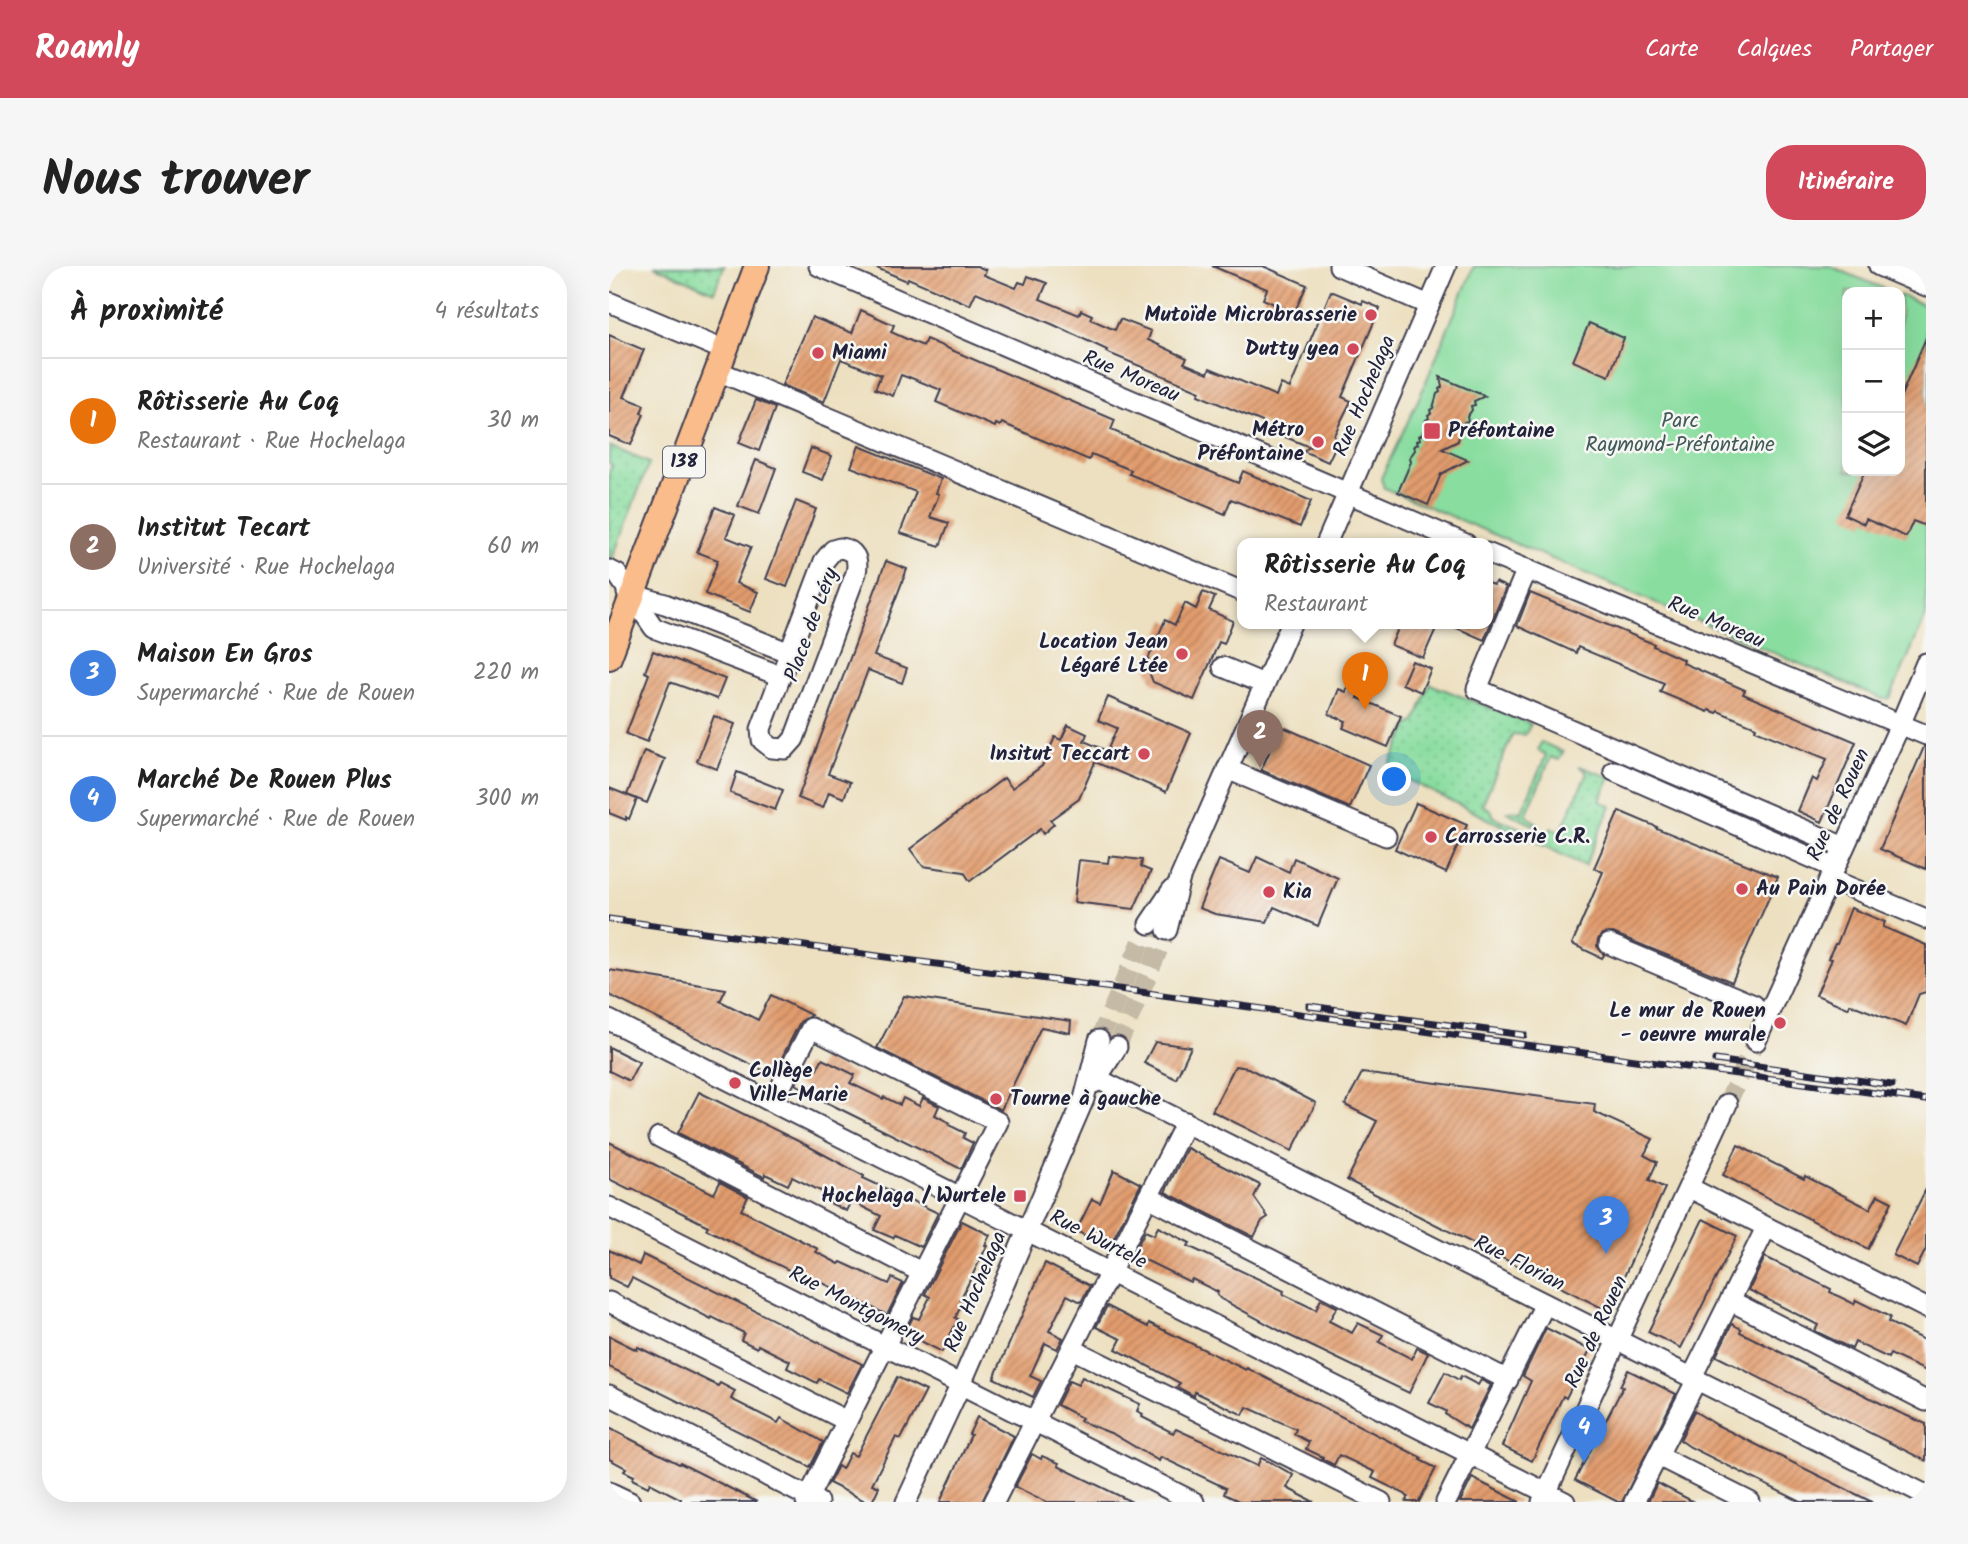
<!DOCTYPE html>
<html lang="fr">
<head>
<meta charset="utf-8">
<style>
  :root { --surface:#fff; --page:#f6f6f6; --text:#222; --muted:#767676; --line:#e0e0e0; --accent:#d1495b }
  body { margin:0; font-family:Kalam,sans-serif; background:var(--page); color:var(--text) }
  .controls { position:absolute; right:21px; top:21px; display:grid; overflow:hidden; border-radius:14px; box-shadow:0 7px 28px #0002 }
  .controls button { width:63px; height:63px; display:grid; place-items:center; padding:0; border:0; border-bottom:2px solid var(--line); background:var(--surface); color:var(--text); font:35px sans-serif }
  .you { position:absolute; left:786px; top:514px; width:24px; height:24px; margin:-18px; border:5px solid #fff; border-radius:50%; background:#1a73e8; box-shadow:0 0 0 10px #1a73e833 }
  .badge { display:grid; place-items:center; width:46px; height:46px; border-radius:50%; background:var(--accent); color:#fff; font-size:23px; font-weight:700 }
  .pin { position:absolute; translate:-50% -58px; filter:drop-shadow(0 2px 4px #0008) }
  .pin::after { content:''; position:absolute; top:37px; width:24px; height:21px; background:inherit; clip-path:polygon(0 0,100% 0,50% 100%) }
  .popup { position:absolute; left:628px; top:272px; width:256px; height:91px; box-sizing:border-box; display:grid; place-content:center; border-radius:14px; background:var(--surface); filter:drop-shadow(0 2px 5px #0005); font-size:23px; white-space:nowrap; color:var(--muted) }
  .popup b { font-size:26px; color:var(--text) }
  .popup::after { content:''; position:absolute; left:50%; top:100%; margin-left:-14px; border:14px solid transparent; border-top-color:var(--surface) }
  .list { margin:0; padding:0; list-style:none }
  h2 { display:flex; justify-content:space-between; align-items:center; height:91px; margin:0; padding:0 28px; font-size:30px }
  h2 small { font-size:23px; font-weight:400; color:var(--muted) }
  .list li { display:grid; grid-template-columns:46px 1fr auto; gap:21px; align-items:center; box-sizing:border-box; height:126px; padding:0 28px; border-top:2px solid var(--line) }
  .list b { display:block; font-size:26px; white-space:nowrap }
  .list p { margin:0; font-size:23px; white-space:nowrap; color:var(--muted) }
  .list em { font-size:23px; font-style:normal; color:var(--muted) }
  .icon { flex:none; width:38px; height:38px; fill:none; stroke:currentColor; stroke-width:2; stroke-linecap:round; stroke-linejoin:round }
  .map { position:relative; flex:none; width:1317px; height:1236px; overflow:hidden; border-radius:28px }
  header { display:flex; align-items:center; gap:42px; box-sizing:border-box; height:98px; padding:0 35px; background:var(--accent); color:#fff }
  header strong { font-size:33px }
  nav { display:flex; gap:38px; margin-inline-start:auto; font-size:24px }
  .intro { display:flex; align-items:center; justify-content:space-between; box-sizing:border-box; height:168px; padding:0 42px }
  h1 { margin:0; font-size:49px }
  .button { padding:18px 32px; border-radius:28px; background:var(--accent); color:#fff; font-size:24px; font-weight:700 }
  main { display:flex; gap:42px; padding:0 42px }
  aside { flex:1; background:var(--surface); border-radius:28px; box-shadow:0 7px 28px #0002 }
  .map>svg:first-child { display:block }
  .grass { fill:url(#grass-dots); stroke:#55806d; stroke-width:2 }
  .park { fill:#88dd9f; stroke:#55806d; stroke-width:2 }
  .building { fill:url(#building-hatch) }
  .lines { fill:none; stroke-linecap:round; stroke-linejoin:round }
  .minor-tunnel { stroke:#c4baa5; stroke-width:19; stroke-dasharray:19 10; stroke-linecap:butt }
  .minor-casing { stroke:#403e4f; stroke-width:23 }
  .major-casing { stroke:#403e4f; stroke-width:28 }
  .minor { stroke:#fff; stroke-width:19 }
  .major { stroke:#f9bc8a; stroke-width:24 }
  .rail-casing { stroke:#22223b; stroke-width:7 }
  .rail { stroke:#f6f6f2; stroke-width:4.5; stroke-dasharray:13; stroke-linecap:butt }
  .poi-dot { fill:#d1495b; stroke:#f6f6f2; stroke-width:2.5 }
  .labels { text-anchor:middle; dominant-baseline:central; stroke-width:5; stroke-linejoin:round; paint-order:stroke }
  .shield { fill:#f6f6f2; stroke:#626272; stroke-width:2 }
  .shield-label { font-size:19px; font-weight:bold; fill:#22223b }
  .poi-label { font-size:21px; font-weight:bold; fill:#22223b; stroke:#f6f6f2; text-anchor:end }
  .street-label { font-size:21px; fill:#22223b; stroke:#f6f6f2 }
  .park-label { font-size:21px; fill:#415a59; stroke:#f6f6f2 }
</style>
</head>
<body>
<header>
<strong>Roamly</strong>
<nav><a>Carte</a><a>Calques</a><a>Partager</a></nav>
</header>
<div class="intro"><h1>Nous trouver</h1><a class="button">Itinéraire</a></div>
<main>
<aside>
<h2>À proximité<small>4 résultats</small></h2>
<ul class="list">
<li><span class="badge" style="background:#e8710a">1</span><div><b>Rôtisserie Au Coq</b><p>Restaurant · Rue Hochelaga</p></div><em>30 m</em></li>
<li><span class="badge" style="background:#8d6e63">2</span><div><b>Institut Tecart</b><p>Université · Rue Hochelaga</p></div><em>60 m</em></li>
<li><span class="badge" style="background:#3f7fe0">3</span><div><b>Maison En Gros</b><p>Supermarché · Rue de Rouen</p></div><em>220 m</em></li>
<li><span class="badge" style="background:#3f7fe0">4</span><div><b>Marché De Rouen Plus</b><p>Supermarché · Rue de Rouen</p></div><em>300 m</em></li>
</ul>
</aside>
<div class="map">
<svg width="1317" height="1236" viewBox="0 0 1317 1236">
  <defs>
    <pattern id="grass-dots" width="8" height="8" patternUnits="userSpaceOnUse" patternTransform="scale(1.75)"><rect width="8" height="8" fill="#88dd9f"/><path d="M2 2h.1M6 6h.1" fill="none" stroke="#75bd8a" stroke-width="1.8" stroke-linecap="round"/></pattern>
    <pattern id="building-hatch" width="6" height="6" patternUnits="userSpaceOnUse" patternTransform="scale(1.75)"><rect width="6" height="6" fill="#e29c6d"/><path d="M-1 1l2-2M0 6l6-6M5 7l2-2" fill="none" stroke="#b77f5b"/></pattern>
  </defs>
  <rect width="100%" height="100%" fill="#f6f6f2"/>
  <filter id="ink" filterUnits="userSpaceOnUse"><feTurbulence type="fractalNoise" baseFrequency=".0143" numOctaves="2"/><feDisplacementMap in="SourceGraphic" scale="14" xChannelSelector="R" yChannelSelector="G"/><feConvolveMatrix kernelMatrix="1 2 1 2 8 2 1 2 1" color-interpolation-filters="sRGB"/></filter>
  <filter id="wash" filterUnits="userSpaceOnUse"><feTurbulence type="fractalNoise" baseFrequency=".00686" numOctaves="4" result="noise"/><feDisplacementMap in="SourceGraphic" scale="28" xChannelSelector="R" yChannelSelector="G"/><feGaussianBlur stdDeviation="1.57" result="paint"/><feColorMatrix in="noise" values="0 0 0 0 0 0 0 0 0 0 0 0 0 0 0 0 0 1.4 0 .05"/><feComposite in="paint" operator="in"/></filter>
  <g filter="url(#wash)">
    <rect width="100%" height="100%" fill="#ede0c0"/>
    <g class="grass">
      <polygon points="45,0 115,0 105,26"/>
      <polygon points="0,180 40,197 2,296 0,295 0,206 3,199 0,197"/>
      <polygon points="821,418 922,458 916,469 904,468 873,539 882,544 885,551 936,573 942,562 952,565 978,507 970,500 1001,511 991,535 1002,540 976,600 783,506 782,496 800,459 806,456"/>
      <polygon points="932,476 954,486 950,494 942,491 917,549 928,557 924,559 898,546 903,544 912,547 937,489 929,484"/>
    </g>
    <polygon class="park" points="865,0 1221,0 1283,26 1238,26 1238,205 1291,205 1291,29 1317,40 1317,350 1281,432 1274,433 775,222 772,212 811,130"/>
    <g id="blocks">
      <g class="building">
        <polygon points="263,0 368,0 377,4 375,9 407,22 410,16 416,18 419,10 438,17 431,33 470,49 472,44 483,49 481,53 506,64 511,53 542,65 539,74 578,92 575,97 599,107 601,102 667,130 672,118 681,122 722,25 753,38 754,35 771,42 733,131 742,135 725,169 728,177 719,196 694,185 701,181 654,162 656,157 589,129 591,125 497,86 498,84 445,59 367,26 361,39 299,12 298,15"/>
        <polygon points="603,0 654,0 698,19 685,47 654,33 658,23"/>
        <polygon points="252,44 285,59 282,66 302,75 314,80 317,73 506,154 502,164 565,191 629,217 634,205 702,235 691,261 622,233 616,248 520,208 522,204 485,189 482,189 480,194 393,157 391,160 387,158 386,161 327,136 332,124 300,111 300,112 292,109 284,130 266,123 272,109 232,93 215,136 173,119 203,51 243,67"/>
        <polygon points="980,57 1015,72 1000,110 964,95"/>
        <polygon points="0,69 35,84 15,131 35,139 32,147 35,148 22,179 0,170"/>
        <polygon points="1317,72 1317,260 1304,255 1297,271 1257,253 1255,258 1236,249 1256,205 1291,205 1291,132"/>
        <polygon points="831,111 876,130 865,135 866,139 862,140 863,144 858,151 859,155 855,156 854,164 851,166 849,175 833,183 859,194 832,208 819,239 789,226 802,196 801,191 806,184 805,180 809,178 808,175 811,173 810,170 813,168 817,154 820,152 819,149 822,147 821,144 824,142 828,128 831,126 830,123 833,121"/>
        <polygon points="147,134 166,142 150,185 130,177"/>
        <polygon points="250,180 332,213 327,227 330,228 321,251 340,257 331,280 291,267 307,226 242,201"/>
        <polygon points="202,182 223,190 214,214 193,206"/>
        <polygon points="147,194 167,202 150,248 129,240"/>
        <polygon points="187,235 207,243 178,321 157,313"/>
        <polygon points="106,241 126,249 117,271 142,281 127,317 149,326 141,346 96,328 109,294 88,286"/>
        <polygon points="277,295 298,303 265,390 298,402 293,417 259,404 219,508 241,516 235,532 220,526 214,542 189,532"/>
        <polygon points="886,316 897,321 875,374 839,358 878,358 878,317 885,319"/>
        <polygon points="594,326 606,331 600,344 624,355 615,378 610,376 585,434 544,416 537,398 556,354 566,359 576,337 587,343"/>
        <polygon points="921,327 1045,378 1044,380 1075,394 1074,397 1136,424 1134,428 1247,476 1213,556 1189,545 1203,512 1208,515 1218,493 1146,464 1147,461 1109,445 1108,447 1100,444 1099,446 1051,426 1055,417 969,381 967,387 908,360"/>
        <polygon points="791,358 829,358 814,392 782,379"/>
        <polygon points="44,385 116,413 108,433 61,416 38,476 17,468 40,408 36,406"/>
        <polygon points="803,395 822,403 812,426 793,418"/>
        <polygon points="739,420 752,425 749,432 792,450 779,481 734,462 737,455 720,448 730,423 737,426"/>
        <polygon points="499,431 582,467 557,526 486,496 470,533 441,554 445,558 434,568 431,563 361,615 355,606 314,600 301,583 395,512 403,522 433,500 446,471 452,474 459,459 478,468 475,475 498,485 508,462 489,454"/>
        <polygon points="105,450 126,458 108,503 88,495"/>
        <polygon points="672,460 760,499 741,542 652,504"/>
        <polygon points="1315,481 1317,481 1317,603 1271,583"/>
        <polygon points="35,485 56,493 38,537 18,529"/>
        <polygon points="128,506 174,524 166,544 121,527"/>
        <polygon points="0,522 28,533 20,553 17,551 17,554 0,547"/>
        <polygon points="807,537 858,559 837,607 786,583"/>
        <polygon points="1010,545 1048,561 1047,562 1169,611 1123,716 1004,667 993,668 989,674 988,680 995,689 993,692 963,678 994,606 985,602"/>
        <polygon points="500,590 533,594 532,601 542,605 525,643 465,636 470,594 499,597"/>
        <polygon points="648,591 680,606 685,592 729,612 709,660 665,641 658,656 606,648 590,642 610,594 641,607"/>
        <polygon points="1242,642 1276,656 1274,661 1317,679 1317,726 1310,728 1297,760 1241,738 1239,742 1207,729 1223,693 1219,692 1226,678 1228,678"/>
        <polygon points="0,704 117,723 111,735 149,754 162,729 202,749 191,756 164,809 0,729"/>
        <polygon points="295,730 462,755 461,767 432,761 392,844 268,782"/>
        <polygon points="546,776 582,781 567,813 535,797"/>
        <polygon points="0,781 30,796 20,815 0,805"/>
        <polygon points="213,793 246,809 241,817 274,833 275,831 291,839 294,832 310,840 314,832 330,840 326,849 341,857 340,859 356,867 354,872 364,877 352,903 213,834 187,818 197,799 207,805"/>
        <polygon points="626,800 639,802 707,837 683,885 603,845"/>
        <polygon points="753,807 986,838 985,846 1044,873 1035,889 1048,896 1040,914 1056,922 999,1045 738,914 768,855 736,839"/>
        <polygon points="90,826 199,880 255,910 254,912 329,947 312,981 286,969 284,972 265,964 272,950 242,935 237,945 221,937 224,931 183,911 179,919 156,908 155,911 69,867"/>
        <polygon points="0,876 105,928 111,916 139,931 132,944 209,983 207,986 230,998 232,996 280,1018 283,1012 294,1017 278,1049 204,1012 202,1015 97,963 99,960 23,922 22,924 0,913"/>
        <polygon points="1129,879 1195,913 1196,910 1261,943 1269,929 1283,936 1259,983 1114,909"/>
        <polygon points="578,882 651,919 645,931 659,951 653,955 645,971 556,926"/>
        <polygon points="505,904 532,918 500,981 467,965 483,933 491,937"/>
        <polygon points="1317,923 1317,983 1308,1001 1284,989"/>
        <polygon points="1094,953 1128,970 1072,1082 1039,1066"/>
        <polygon points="353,955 381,969 376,979 378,980 351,1034 354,1036 346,1052 349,1053 333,1086 296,1067 304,1051 310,1053 321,1031 316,1028"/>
        <polygon points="549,961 581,977 579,980 675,1025 674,1028 707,1044 712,1033 728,1041 720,1055 743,1067 749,1057 774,1069 770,1076 803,1093 808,1082 819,1087 800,1127 675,1067 612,1033 608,1029 609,1026 583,1013 581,1016 524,988 536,965 545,969"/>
        <polygon points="0,984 30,999 34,989 253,1098 238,1127 210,1113 208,1117 178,1102 181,1095 149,1079 148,1082 132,1074 135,1067 103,1051 102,1053 23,1012 18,1021 0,1012"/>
        <polygon points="1156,991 1222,1023 1221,1026 1245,1038 1247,1034 1281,1051 1279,1056 1317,1075 1317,1105 1281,1088 1279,1092 1246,1076 1243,1083 1206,1065 1209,1059 1140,1024"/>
        <polygon points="436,997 481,1020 472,1036 458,1029 440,1065 454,1072 448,1083 436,1077 421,1110 432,1115 424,1131 385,1112"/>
        <polygon points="498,1040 539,1061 540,1057 637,1104 638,1102 813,1192 811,1194 827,1202 810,1236 797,1236 799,1231 796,1228 763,1212 766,1206 730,1189 725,1199 713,1193 714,1191 697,1183 700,1176 685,1168 687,1163 638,1141 634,1149 586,1126 585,1130 568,1121 571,1117 507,1083 512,1073 487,1061"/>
        <polygon points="1123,1058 1132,1063 1131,1066 1165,1083 1289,1146 1317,1158 1317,1195 1107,1090"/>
        <polygon points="937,1062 981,1084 957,1132 954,1130 923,1195 893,1180 922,1115 914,1110"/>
        <polygon points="0,1070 28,1084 29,1081 109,1120 111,1117 126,1125 122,1133 169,1157 172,1152 214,1176 201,1201 0,1101"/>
        <polygon points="1019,1104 1067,1128 1013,1236 1009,1236 966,1214 1014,1121 1011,1120"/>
        <polygon points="836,1106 850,1114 852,1110 869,1119 872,1114 882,1119 860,1163 836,1148 837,1145 820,1137"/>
        <polygon points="288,1111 317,1125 292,1173 287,1171 263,1218 270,1221 263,1236 258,1236 220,1217 229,1200 233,1203 241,1187 247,1190"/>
        <polygon points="473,1111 531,1138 528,1145 534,1148 533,1151 564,1167 567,1163 648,1200 652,1192 663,1197 684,1209 678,1222 705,1236 632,1236 615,1228 617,1222 552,1191 550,1195 504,1168 471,1155 473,1152 448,1139 460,1115 469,1119"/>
        <polygon points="1085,1145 1108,1159 1263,1236 1192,1236 1081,1181 1071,1174"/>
        <polygon points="368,1151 405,1170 373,1236 331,1236 362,1169 360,1168"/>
        <polygon points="0,1162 70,1198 71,1197 148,1236 71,1236 72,1233 41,1217 39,1221 23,1213 25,1210 15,1205 17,1202 0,1193"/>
        <polygon points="423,1188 432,1193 433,1190 450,1197 449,1200 523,1236 438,1236 406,1221"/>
        <polygon points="863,1212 911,1236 851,1236"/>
        <polygon points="1048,1217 1085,1236 1039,1236"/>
      </g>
    </g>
  </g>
  <g filter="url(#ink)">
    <use href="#blocks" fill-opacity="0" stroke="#403e4f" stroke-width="2"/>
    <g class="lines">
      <g class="minor-tunnel">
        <polyline points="490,774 540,658"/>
        <polyline points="508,781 558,664"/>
        <polyline points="1118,838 1147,775"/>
      </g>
      <g class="minor-casing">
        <g id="minor">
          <polyline points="210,0 857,278"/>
          <polyline points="730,0 820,39"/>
          <polyline points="1270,0 1317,20"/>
          <polyline points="0,36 117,85"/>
          <polyline points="109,105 634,326"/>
          <polyline points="717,278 837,0"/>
          <path d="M231,282C246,284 250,293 247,307L185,473L176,483L163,482L153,474L152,463L215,295L224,284Z"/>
          <polyline points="878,287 1317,469"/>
          <polyline points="918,303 868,423 1235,581"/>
          <polyline points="0,304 8,308 45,362 172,410"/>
          <polyline points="18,327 56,338 181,387"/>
          <polyline points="614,401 655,418"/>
          <polyline points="618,503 777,570"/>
          <polyline points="1005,505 1226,602"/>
          <polyline points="1221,613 1317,653"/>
          <polyline points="540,658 563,624"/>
          <polyline points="558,664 571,612 682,358"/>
          <polyline points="1000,678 1145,739"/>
          <polyline points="0,754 956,1236"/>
          <polyline points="1147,775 1291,459 1317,397"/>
          <polyline points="481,809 1317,1229"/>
          <polyline points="485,817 508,781"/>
          <polyline points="164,836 202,762 389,856 197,1236"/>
          <polyline points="50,871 312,1006"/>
          <polyline points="1081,922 1317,1042"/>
          <polyline points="539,931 899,1114"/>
          <polyline points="0,941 585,1236"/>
          <polyline points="1122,1035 1317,1135"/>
          <polyline points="0,1036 238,1155"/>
          <polyline points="463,1083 772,1236"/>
          <polyline points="1083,1111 1157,962"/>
          <polyline points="0,1129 209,1236"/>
          <polyline points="1049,1190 1141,1236"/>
          <polyline points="0,1226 21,1236"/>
          <polyline points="297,1236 352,1118 475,833 490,774"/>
          <polyline points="385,1236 577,856"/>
          <polyline points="837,1236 936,1038"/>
          <polyline points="933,1236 1118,838"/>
          <polyline points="1025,1236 1088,1113"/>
        </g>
      </g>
      <g class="major-casing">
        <polyline id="major" points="0,391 148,0"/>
      </g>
      <use href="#minor" class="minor"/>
      <use href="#major" class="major"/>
      <g class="rail-casing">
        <g id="rail">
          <polyline points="0,653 1317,834"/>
          <polyline points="700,740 915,769"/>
          <polyline points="1106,794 1283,819"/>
        </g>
      </g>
      <use href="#rail" class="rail"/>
    </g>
  </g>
  <g class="poi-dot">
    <circle cx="762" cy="49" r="7"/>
    <circle cx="744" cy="83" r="7"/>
    <circle cx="209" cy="87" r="7"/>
    <rect x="814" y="156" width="18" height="18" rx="3.5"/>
    <circle cx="709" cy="176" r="7"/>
    <circle cx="573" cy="388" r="7"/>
    <circle cx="535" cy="488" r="7"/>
    <circle cx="822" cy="571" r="7"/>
    <circle cx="1133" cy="623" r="7"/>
    <circle cx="660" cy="626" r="7"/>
    <circle cx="1171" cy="757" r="7"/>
    <circle cx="126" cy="817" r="7"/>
    <circle cx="387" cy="833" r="7"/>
    <rect x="404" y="923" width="14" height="14" rx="3.5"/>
  </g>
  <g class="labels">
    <rect class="shield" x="54" y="180.5" width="42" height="31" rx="5"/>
    <g class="shield-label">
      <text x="75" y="196">138</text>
    </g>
    <g class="poi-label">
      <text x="748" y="49">Mutoïde Microbrasserie</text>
      <text x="730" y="83">Dutty yea</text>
      <text x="223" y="87" text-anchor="start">Miami</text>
      <text x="695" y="164">Métro<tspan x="695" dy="24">Préfontaine</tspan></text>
      <text x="839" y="165" text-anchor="start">Préfontaine</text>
      <text x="559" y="376">Location Jean<tspan x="559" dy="24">Légaré Ltée</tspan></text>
      <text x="521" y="488">Insitut Teccart</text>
      <text x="836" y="571" text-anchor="start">Carrosserie C.R.</text>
      <text x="1147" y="623" text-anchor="start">Au Pain Dorée</text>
      <text x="674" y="626" text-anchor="start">Kia</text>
      <text x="1157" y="745">Le mur de Rouen<tspan x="1157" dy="24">- oeuvre murale</tspan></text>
      <text x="140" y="805" text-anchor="start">Collège<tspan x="140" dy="24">Ville-Marie</tspan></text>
      <text x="401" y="833" text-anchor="start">Tourne à gauche</text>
      <text x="397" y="930">Hochelaga / Wurtele</text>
    </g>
    <g class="street-label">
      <text transform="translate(522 111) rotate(23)">Rue Moreau</text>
      <text transform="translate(756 130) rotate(-67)">Rue Hochelaga</text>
      <text transform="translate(1107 357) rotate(23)">Rue Moreau</text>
      <text transform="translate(203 359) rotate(-70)">Place de Léry</text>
      <text transform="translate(1230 539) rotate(-65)">Rue de Rouen</text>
      <text transform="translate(489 974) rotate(27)">Rue Wurtele</text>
      <text transform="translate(910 998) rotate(27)">Rue Florian</text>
      <text transform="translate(367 1026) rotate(-67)">Rue Hochelaga</text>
      <text transform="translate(247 1040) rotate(27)">Rue Montgomery</text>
      <text transform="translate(988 1066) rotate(-65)">Rue de Rouen</text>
    </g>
    <g class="park-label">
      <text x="1071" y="155">Parc<tspan x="1071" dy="24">Raymond-Préfontaine</tspan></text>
    </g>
  </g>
</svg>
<div class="controls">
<button>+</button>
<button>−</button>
<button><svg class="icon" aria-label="layers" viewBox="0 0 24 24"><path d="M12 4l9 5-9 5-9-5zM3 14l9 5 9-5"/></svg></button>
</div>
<div class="you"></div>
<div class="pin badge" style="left:756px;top:444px;background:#e8710a">1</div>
<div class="popup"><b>Rôtisserie Au Coq</b>Restaurant</div>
<div class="pin badge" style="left:651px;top:502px;background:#8d6e63">2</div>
<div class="pin badge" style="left:997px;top:988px;background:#3f7fe0">3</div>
<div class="pin badge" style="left:975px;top:1197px;background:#3f7fe0">4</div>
</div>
</main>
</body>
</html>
